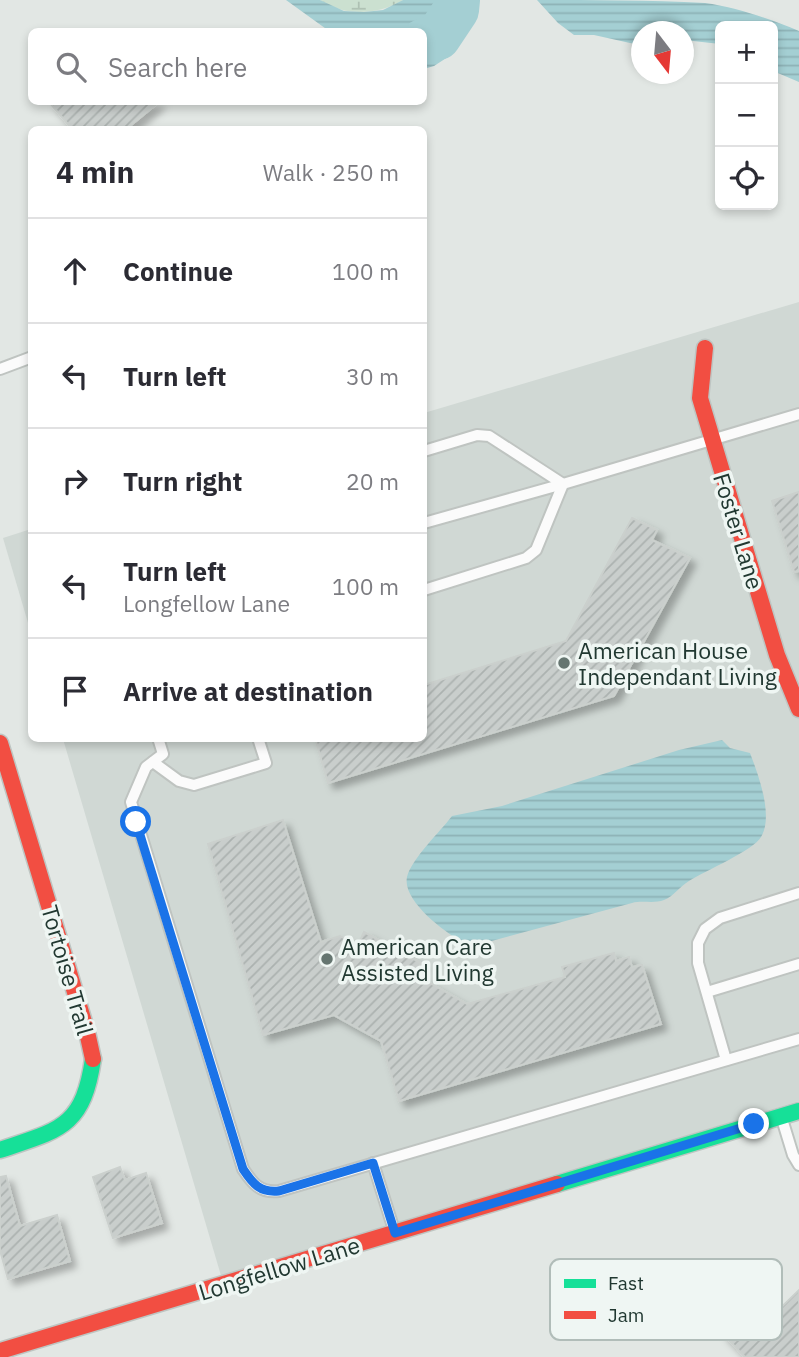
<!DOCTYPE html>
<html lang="en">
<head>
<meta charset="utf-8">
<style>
  :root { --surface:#fff; --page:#f2f2f3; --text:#2b2b33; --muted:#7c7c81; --line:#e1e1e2 }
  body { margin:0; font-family:"IBM Plex Sans",sans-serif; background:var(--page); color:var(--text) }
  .controls { position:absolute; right:21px; top:21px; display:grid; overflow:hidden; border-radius:10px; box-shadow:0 4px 10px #0003 }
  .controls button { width:63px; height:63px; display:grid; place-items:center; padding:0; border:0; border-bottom:2px solid var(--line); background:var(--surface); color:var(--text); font:35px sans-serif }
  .compass { position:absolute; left:631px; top:21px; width:63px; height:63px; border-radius:50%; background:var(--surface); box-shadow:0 4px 10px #0003; rotate:164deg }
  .stop { position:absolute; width:21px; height:21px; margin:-16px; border:5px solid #1a73e8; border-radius:50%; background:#fff }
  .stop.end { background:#1a73e8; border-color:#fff; box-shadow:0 2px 7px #0008 }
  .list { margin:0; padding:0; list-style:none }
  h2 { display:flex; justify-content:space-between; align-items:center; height:91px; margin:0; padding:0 28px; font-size:30px }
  h2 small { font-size:23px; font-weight:400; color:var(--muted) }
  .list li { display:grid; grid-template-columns:46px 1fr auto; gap:21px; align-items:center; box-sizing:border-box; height:105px; padding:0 28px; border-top:2px solid var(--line) }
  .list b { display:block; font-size:26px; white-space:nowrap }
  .list p { margin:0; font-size:23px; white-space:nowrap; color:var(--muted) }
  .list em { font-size:23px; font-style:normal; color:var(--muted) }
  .icon { flex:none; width:38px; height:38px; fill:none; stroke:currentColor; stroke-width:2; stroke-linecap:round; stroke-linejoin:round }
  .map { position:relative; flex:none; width:799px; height:1357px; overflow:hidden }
  .search { position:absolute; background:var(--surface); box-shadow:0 4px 10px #0003; left:28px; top:28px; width:399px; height:77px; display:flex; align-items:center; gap:18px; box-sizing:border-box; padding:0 24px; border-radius:10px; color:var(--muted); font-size:26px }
  .panel { position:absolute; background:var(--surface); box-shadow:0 4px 10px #0003; left:28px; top:126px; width:399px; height:616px; border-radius:10px }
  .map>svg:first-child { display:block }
  .built { fill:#d0d8d4 }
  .wetland { fill:url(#wetland-marsh) }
  .water { fill:url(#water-rules) }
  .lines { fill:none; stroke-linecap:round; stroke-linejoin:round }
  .river { stroke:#a4cfd3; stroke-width:46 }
  .building { fill:url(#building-hatch); stroke:#cbd0cd; stroke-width:2; filter:url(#shadow) }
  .lane-casing { stroke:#bfc4c1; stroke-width:14 }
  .fast-casing { stroke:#bec5c2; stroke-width:19 }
  .jam-casing { stroke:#bec5c2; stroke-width:19 }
  .lane { stroke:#fbfbfb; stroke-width:10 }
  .fast { stroke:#16e098; stroke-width:16 }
  .jam { stroke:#f24e42; stroke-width:16 }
  .route { stroke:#1a73e8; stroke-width:9 }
  .poi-dot { fill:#657570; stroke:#eff6f3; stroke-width:2.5 }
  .labels { text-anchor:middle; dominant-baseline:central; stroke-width:7; stroke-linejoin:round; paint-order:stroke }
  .street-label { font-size:23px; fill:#213831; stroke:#eff6f3 }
  .poi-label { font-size:23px; fill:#213831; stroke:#eff6f3; text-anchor:start }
  .key { fill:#eff6f3; stroke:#b1bdb9; stroke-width:2 }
  .key-label { font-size:19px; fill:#213831 }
</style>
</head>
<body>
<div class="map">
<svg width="799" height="1357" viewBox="0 0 799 1357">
  <defs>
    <pattern id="wetland-marsh" width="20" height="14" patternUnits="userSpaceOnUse" patternTransform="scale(1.75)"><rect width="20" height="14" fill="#cbe0d0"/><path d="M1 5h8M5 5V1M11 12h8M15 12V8" fill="none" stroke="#aec1b3"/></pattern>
    <pattern id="water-rules" width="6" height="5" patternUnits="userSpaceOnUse" patternTransform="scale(1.75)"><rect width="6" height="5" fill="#a4cfd3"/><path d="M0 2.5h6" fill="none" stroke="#8db2b6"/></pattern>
    <pattern id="building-hatch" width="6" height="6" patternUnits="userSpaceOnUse" patternTransform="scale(1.75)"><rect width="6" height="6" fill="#c9cecc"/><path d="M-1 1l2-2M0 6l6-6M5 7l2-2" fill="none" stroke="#acb2b0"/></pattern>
    <filter id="shadow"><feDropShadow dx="6" dy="6" stdDeviation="3.5" flood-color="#0004"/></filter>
  </defs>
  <rect width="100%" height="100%" fill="#e2e7e4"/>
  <g class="built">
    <polygon points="799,302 799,1101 222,1279 63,739 424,738 424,413"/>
    <polygon points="31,529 32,529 31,633 3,538"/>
  </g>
  <path class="wetland" d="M320,0H403C378,15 345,17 320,0Z"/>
  <g class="water">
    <polygon points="286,0 320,0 344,11 364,12 383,10 403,0 453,0 454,34 451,55 434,66 424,69 424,32 329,31"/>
    <path d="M537,0C593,0 650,0 705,3C736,7 770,19 799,31V82L773,71V26H720V44L684,40V32H642L641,45H639L594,35H574L558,23Z"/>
    <path d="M722,740L730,748L750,753C758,774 774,816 761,837C754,850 705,871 689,881C680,886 673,897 664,900C654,904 642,900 632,903C584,916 536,929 488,942C479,942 468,944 461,941C443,931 402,900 407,877C412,858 440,832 452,816L502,806L679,750Z"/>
  </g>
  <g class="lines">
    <polyline class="river" points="424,41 438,37 456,10 457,0"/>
  </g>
  <g class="building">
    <polygon points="49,102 159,102 125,130 73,130"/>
    <polygon points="799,492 799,571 794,572 772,501"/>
    <polygon points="632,518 657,530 652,540 690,558 614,696 328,783 315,738 424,738 424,685 566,641"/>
    <polygon points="283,820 321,942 340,936 358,945 364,932 421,963 414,974 467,1004 565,977 562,967 614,953 616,961 629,957 632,967 642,965 661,1024 399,1101 381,1041 334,1015 263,1035 208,844"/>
    <polygon points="120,1167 125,1180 146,1173 162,1223 113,1238 93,1177"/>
    <polygon points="6,1176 20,1226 57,1215 70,1261 8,1279 0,1250 0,1177"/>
    <polygon points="799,1290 799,1357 745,1357 721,1332 749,1305 765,1323"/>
  </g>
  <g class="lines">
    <g class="lane-casing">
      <g id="lane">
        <polyline points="0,369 32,357"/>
        <polyline points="424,451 477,435 489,436 563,484"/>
        <polyline points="424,523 563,484 799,414"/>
        <polyline points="424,590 526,558 536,550 563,484"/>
        <path d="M158,738L163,754L146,767L131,802L243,1169C253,1184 260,1193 279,1191L799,1039"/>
        <polyline points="153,762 179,781 194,785 266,763 258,738"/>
        <polyline points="707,992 799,964"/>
        <polyline points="726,1060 698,963 698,943 705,929 720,918 799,893"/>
        <polyline points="782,1119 793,1155 799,1165"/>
        <polyline points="373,1163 394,1230"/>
      </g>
    </g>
    <g class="fast-casing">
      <g id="fast">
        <path d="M0,1150C59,1130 83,1128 93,1059"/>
        <polyline points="557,1184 799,1111"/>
      </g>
    </g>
    <g class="jam-casing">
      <g id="jam">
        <polyline points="705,348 700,398 777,655 799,709"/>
        <polyline points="0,743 87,1032 93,1059"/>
        <polyline points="0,1351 557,1184"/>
      </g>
    </g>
    <use href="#lane" class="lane"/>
    <use href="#fast" class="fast"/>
    <use href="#jam" class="jam"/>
  </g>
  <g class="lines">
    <path class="route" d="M136,822L243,1169C253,1184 260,1193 279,1191L373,1163L395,1233L754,1124"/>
  </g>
  <g class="poi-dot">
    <circle cx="564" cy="663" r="7"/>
    <circle cx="327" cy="959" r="7"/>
  </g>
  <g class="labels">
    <g class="street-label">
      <text transform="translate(739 531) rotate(73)">Foster Lane</text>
      <text transform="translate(68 970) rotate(74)">Tortoise Trail</text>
      <text transform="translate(279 1268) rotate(-17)">Longfellow Lane</text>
    </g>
    <g class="poi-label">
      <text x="578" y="650">American House<tspan x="578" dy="26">Independant Living</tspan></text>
      <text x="341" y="946">American Care<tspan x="341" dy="26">Assisted Living</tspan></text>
    </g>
  </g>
  <rect x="550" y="1259" width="232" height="81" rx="10" class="key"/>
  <rect x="564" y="1279" width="32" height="9" fill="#16e098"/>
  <rect x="564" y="1311" width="32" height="8" fill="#f24e42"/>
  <g class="key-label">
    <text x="608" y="1290">Fast</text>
    <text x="608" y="1322">Jam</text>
  </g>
</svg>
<div class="controls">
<button>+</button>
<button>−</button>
<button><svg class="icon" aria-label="locate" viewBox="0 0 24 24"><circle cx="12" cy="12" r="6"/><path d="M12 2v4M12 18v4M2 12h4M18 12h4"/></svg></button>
</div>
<svg class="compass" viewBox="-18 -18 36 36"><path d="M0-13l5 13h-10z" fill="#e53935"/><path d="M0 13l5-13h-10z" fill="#7c7c81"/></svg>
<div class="stop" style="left:136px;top:822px"></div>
<div class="stop end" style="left:754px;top:1124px"></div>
<div class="search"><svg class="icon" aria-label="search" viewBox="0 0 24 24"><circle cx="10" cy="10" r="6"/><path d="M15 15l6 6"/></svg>Search here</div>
<section class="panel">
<h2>4 min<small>Walk · 250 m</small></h2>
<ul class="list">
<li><svg class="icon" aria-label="ahead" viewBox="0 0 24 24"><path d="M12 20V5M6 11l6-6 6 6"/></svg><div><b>Continue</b></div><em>100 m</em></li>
<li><svg class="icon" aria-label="left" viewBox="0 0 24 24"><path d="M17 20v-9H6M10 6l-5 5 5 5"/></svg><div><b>Turn left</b></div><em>30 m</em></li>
<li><svg class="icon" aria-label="right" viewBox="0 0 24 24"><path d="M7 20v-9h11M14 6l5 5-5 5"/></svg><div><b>Turn right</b></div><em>20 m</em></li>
<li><svg class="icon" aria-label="left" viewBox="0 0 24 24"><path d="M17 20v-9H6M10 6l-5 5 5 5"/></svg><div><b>Turn left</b><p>Longfellow Lane</p></div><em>100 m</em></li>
<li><svg class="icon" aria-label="arrive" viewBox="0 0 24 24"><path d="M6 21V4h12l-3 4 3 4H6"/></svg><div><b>Arrive at destination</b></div></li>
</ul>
</section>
</div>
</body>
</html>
